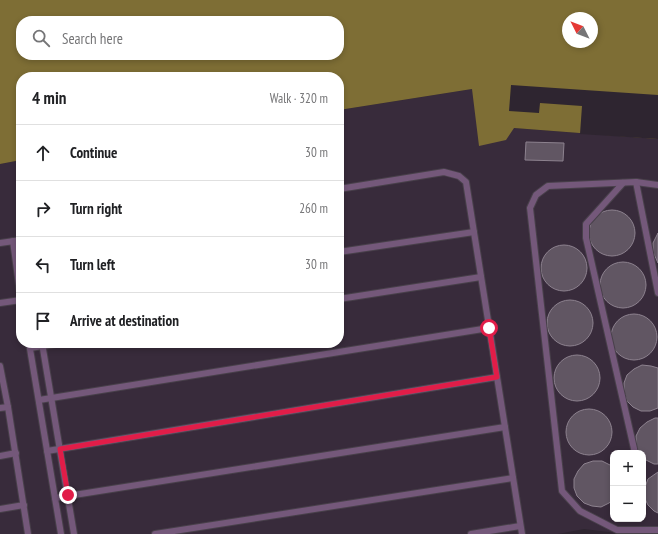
<!DOCTYPE html>
<html lang="en">
<head>
<meta charset="utf-8">
<style>
  :root { --surface:#fff; --page:#f2f2f2; --text:#202124; --muted:#757577; --line:#e0e0e0 }
  body { margin:0; font-family:"PT Sans Narrow",sans-serif; background:var(--page); color:var(--text) }
  .controls { position:absolute; right:12px; bottom:12px; display:grid; overflow:hidden; border-radius:8px; box-shadow:0 2px 6px #0003 }
  .controls button { width:36px; height:36px; display:grid; place-items:center; padding:0; border:0; border-bottom:1px solid var(--line); background:var(--surface); color:var(--text); font:20px sans-serif }
  .compass { position:absolute; left:562px; top:12px; width:36px; height:36px; border-radius:50%; background:var(--surface); box-shadow:0 2px 6px #0003; rotate:312deg }
  .stop { position:absolute; width:12px; height:12px; margin:-9px; border:3px solid #e11d48; border-radius:50%; background:#fff }
  .stop.end { background:#e11d48; border-color:#fff; box-shadow:0 1px 4px #0008 }
  .list { margin:0; padding:0; list-style:none }
  h2 { display:flex; justify-content:space-between; align-items:center; height:52px; margin:0; padding:0 16px; font-size:17px }
  h2 small { font-size:13px; font-weight:400; color:var(--muted) }
  .list li { display:grid; grid-template-columns:26px 1fr auto; gap:12px; align-items:center; box-sizing:border-box; height:56px; padding:0 16px; border-top:1px solid var(--line) }
  .list b { display:block; font-size:15px; white-space:nowrap }
  .list em { font-size:13px; font-style:normal; color:var(--muted) }
  .icon { flex:none; width:22px; height:22px; fill:none; stroke:currentColor; stroke-width:2; stroke-linecap:round; stroke-linejoin:round }
  .map { position:relative; flex:none; width:658px; height:534px; overflow:hidden }
  .search { position:absolute; background:var(--surface); box-shadow:0 2px 6px #0003; left:16px; top:16px; width:328px; height:44px; display:flex; align-items:center; gap:10px; box-sizing:border-box; padding:0 14px; border-radius:16px; color:var(--muted); font-size:15px }
  .panel { position:absolute; background:var(--surface); box-shadow:0 2px 6px #0003; left:16px; top:72px; width:328px; height:276px; border-radius:16px }
  .map>svg:first-child { display:block }
  .built { fill:#382b3b; fill-rule:evenodd }
  .water { fill:#7e6e35; fill-rule:evenodd }
  .pier { fill:#2e2530 }
  .building { fill:#615663; stroke:#8d828f }
  .lines { fill:none; stroke-linecap:round; stroke-linejoin:round }
  .lane-casing { stroke:#48404a; stroke-width:8 }
  .lane { stroke:#74587a; stroke-width:6 }
  .route { stroke:#e11d48; stroke-width:5 }
</style>
</head>
<body>
<div class="map">
<svg width="658" height="534" viewBox="0 0 658 534">
  <rect width="100%" height="100%" fill="#2e2530"/>
  <path class="built" d="M472,89L514,128L658,139V534H625L584,529L558,534H0V164L21,160V343H339V110ZM613,453H643V519H613Z"/>
  <path class="water" d="M0,0H658V139L514,128L506,140L479,146L472,89L339,110V77H21V160L0,164ZM568,18H592V42H568ZM21,21H339V55H21Z"/>
  <polygon class="pier" points="511,85 658,95 658,139 580,134 582,106 540,103 539,113 509,111"/>
  <g class="building">
    <polygon points="526,142 564,143 563,161 525,160"/>
    <circle cx="612" cy="233" r="23"/>
    <polygon points="658,233 658,263 653,252 653,243"/>
    <circle cx="564" cy="268" r="23"/>
    <circle cx="623" cy="285" r="23"/>
    <circle cx="570" cy="323" r="23"/>
    <circle cx="634" cy="337" r="23"/>
    <circle cx="577" cy="378" r="23"/>
    <polygon points="642,365 651,366 658,368 658,408 650,411 641,411 633,407 627,401 624,392 624,383 627,375 634,369"/>
    <circle cx="589" cy="432" r="23"/>
    <polygon points="655,418 658,418 658,464 654,464 646,460 643,457 643,453 639,453 636,445 636,436 640,428 647,422"/>
    <polygon points="593,461 602,461 610,465 613,468 613,500 609,503 601,507 592,506 584,503 577,496 574,488 574,479 578,471 584,464"/>
    <polygon points="658,472 658,513 654,511 648,505 644,497 645,487 648,479"/>
  </g>
  <g class="lines">
    <g class="lane-casing">
      <g id="lane">
        <polyline points="636,182 658,293"/>
        <polyline points="623,183 586,224 586,238 635,453"/>
        <polyline points="658,185 636,182 548,186 536,195 530,208 562,491 580,511 617,530 658,530"/>
        <polyline points="339,189 444,172 459,176 466,182 522,534"/>
        <polyline points="13,241 21,300"/>
        <polyline points="0,243 21,240"/>
        <polyline points="339,252 474,232"/>
        <polyline points="339,299 481,277"/>
        <polyline points="0,303 21,300"/>
        <polyline points="29,343 61,534"/>
        <polyline points="42,343 74,534"/>
        <polyline points="30,348 62,343"/>
        <polyline points="0,366 8,407 28,534"/>
        <polyline points="39,400 489,328"/>
        <polyline points="0,408 8,407"/>
        <polyline points="47,451 497,377"/>
        <polyline points="0,456 16,453"/>
        <polyline points="55,498 505,427"/>
        <polyline points="0,509 24,505"/>
        <polyline points="155,534 513,478"/>
        <polyline points="471,534 520,526"/>
      </g>
    </g>
    <use href="#lane" class="lane"/>
  </g>
  <g class="lines">
    <polyline class="route" points="68,495 60,449 497,377 489,328"/>
  </g>
</svg>
<div class="controls">
<button>+</button>
<button>−</button>
</div>
<svg class="compass" viewBox="-18 -18 36 36"><path d="M0-13l5 13h-10z" fill="#e53935"/><path d="M0 13l5-13h-10z" fill="#757577"/></svg>
<div class="stop" style="left:489px;top:328px"></div>
<div class="stop end" style="left:68px;top:495px"></div>
<div class="search"><svg class="icon" aria-label="search" viewBox="0 0 24 24"><circle cx="10" cy="10" r="6"/><path d="M15 15l6 6"/></svg>Search here</div>
<section class="panel">
<h2>4 min<small>Walk · 320 m</small></h2>
<ul class="list">
<li><svg class="icon" aria-label="ahead" viewBox="0 0 24 24"><path d="M12 20V5M6 11l6-6 6 6"/></svg><div><b>Continue</b></div><em>30 m</em></li>
<li><svg class="icon" aria-label="right" viewBox="0 0 24 24"><path d="M7 20v-9h11M14 6l5 5-5 5"/></svg><div><b>Turn right</b></div><em>260 m</em></li>
<li><svg class="icon" aria-label="left" viewBox="0 0 24 24"><path d="M17 20v-9H6M10 6l-5 5 5 5"/></svg><div><b>Turn left</b></div><em>30 m</em></li>
<li><svg class="icon" aria-label="arrive" viewBox="0 0 24 24"><path d="M6 21V4h12l-3 4 3 4H6"/></svg><div><b>Arrive at destination</b></div></li>
</ul>
</section>
</div>
</body>
</html>
